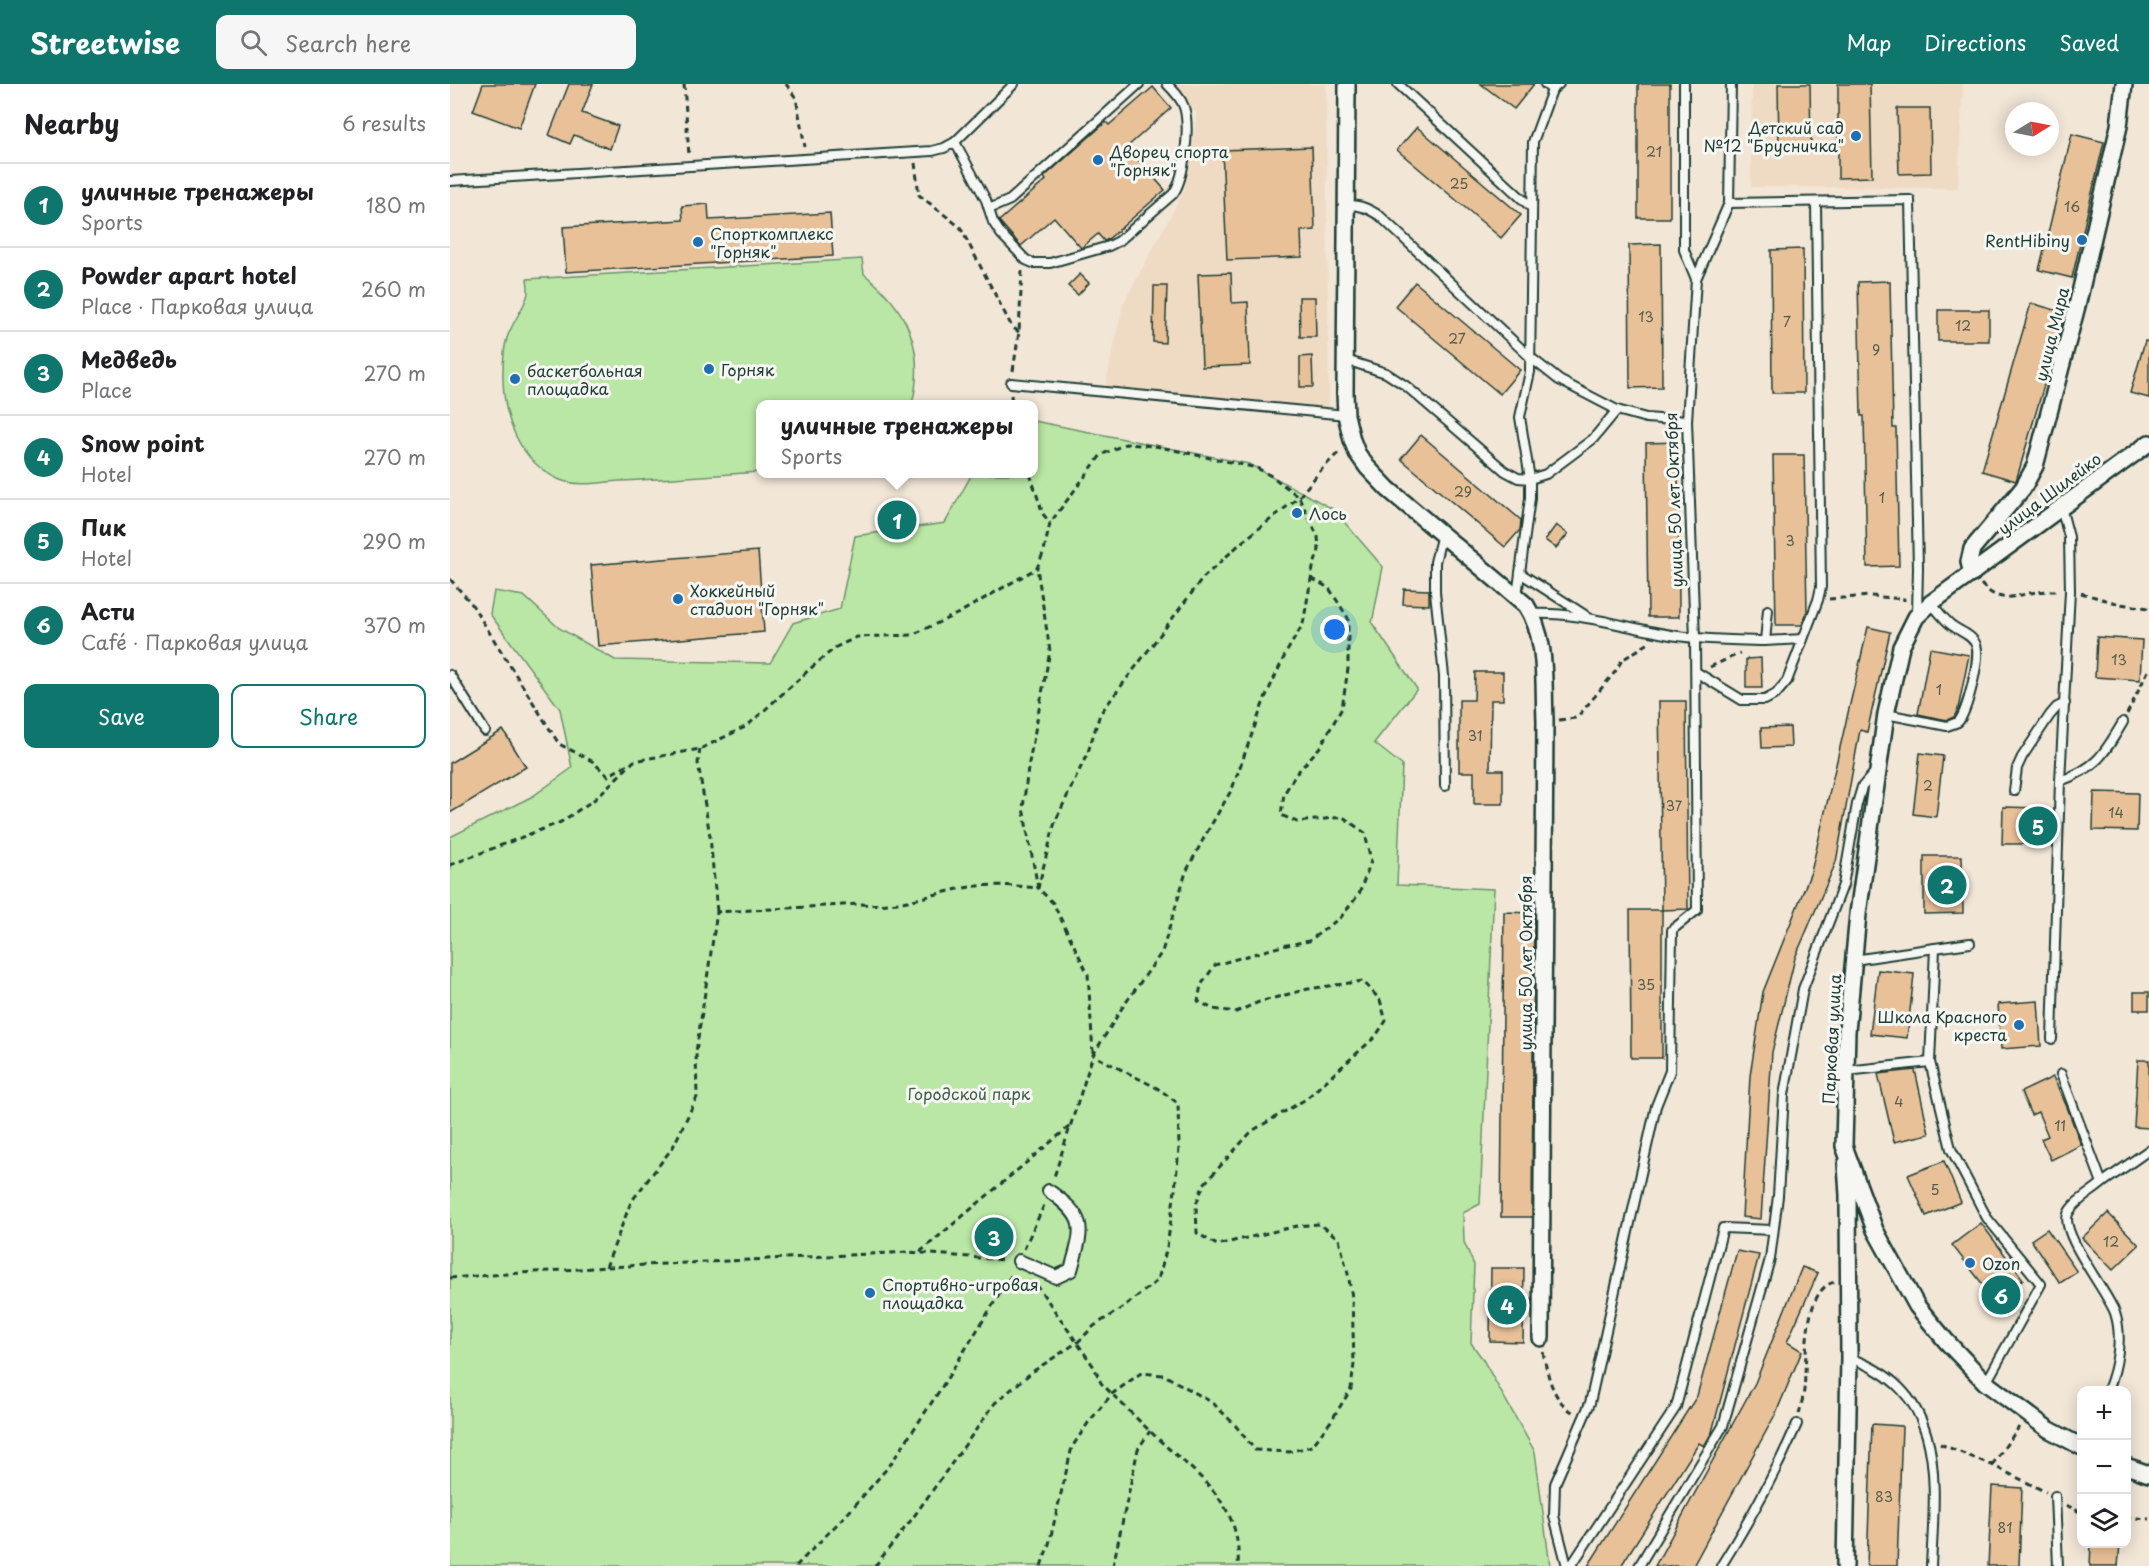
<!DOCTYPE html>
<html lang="en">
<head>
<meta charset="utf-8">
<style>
  :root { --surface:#fff; --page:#f6f6f6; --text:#202124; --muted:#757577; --line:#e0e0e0; --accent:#0f766e }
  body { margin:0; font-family:"Playpen Sans",sans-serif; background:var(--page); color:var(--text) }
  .controls { position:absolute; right:18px; bottom:18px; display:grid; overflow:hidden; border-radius:12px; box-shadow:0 3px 15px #0003 }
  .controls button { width:54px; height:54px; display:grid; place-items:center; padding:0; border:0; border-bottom:2px solid var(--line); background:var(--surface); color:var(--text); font:30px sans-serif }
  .compass { position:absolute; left:1555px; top:18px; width:54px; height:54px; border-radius:50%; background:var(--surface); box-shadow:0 3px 15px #0003; rotate:80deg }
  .you { position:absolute; left:885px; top:546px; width:21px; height:21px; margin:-15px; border:4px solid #fff; border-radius:50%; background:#1a73e8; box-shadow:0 0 0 9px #1a73e833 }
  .badge { display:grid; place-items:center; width:39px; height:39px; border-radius:50%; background:var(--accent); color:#fff; font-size:20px; font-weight:700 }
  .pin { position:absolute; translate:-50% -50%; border:3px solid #fff; box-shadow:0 2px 6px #0006 }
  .popup { position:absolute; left:306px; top:316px; width:282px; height:78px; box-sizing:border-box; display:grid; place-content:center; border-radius:12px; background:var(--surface); filter:drop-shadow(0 2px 4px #0005); font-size:20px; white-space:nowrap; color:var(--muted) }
  .popup b { font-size:22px; color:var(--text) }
  .popup::after { content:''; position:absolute; left:50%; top:100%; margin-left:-12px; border:12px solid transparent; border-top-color:var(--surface) }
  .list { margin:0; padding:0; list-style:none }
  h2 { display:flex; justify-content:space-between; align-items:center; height:78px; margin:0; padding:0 24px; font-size:26px }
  h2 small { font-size:20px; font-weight:400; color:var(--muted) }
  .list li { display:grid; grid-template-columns:39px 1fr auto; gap:18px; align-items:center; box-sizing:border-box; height:84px; padding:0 24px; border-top:2px solid var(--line) }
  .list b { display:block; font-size:22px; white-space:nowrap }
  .list p { margin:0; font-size:20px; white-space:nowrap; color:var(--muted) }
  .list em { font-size:20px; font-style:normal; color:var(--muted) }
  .actions { display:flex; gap:12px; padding:18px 24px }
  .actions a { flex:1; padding:14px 0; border:2px solid var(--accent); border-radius:12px; text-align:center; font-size:21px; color:var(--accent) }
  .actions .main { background:var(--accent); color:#fff }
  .icon { flex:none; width:33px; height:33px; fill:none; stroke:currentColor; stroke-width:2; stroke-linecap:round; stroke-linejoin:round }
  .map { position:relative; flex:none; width:1699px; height:1482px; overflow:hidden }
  header { display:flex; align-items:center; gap:36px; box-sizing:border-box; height:84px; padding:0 30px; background:var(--accent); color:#fff }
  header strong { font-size:28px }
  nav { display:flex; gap:33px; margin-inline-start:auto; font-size:21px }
  .search { width:420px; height:54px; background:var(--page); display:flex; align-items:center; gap:15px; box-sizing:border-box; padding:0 21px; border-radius:12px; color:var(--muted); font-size:22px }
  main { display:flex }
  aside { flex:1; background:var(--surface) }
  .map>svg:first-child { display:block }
  .built { fill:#efdbc4 }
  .green { fill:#bae7a5; stroke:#6c926c; stroke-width:1.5 }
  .building { fill:#e8c198; stroke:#1f3d34; stroke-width:1.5 }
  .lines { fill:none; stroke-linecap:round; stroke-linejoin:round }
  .service-casing { stroke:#1f3d34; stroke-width:12 }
  .pedestrian-casing { stroke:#1f3d34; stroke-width:16 }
  .minor-casing { stroke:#1f3d34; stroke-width:20 }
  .path { stroke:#1f3d34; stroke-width:3; stroke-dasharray:6 4.5; stroke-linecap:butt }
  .service { stroke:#f6f6f2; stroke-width:8 }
  .pedestrian { stroke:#f6f6f2; stroke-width:12 }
  .minor { stroke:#f6f6f2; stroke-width:15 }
  .poi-dot { fill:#1f6fb2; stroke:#f6f6f2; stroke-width:2 }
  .labels { text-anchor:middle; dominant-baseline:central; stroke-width:6; stroke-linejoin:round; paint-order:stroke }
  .number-label { font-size:14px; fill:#515e4d }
  .poi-label { font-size:16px; fill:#1f3d34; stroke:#f6f6f2; text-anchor:start }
  .street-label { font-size:16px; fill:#1f3d34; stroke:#f6f6f2 }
  .park-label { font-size:16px; fill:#3e5f4b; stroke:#f6f6f2 }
</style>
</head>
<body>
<header>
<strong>Streetwise</strong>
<div class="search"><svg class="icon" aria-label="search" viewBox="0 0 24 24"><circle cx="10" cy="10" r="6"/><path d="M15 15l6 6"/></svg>Search here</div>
<nav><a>Map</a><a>Directions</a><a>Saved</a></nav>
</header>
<main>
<aside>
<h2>Nearby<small>6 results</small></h2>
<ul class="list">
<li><span class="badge">1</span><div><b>уличные тренажеры</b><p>Sports</p></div><em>180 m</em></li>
<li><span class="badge">2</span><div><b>Powder apart hotel</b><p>Place · Парковая улица</p></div><em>260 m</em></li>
<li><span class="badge">3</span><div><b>Медведь</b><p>Place</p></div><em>270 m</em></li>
<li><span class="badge">4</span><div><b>Snow point</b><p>Hotel</p></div><em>270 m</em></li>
<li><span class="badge">5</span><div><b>Пик</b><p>Hotel</p></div><em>290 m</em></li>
<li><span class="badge">6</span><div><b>Асти</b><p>Café · Парковая улица</p></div><em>370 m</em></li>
</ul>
<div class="actions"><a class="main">Save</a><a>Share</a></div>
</aside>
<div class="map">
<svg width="1699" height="1482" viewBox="0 0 1699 1482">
  <rect width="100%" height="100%" fill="#f2e6d7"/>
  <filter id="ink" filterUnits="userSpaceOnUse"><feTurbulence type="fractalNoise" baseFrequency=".0167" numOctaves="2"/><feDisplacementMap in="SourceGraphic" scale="12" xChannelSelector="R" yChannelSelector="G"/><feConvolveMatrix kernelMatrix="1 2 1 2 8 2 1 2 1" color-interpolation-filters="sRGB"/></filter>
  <g filter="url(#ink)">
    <g class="built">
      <polygon points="720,0 876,0 879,329 655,303 673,220 735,105 747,30"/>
      <polygon points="1302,0 1513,0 1508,104 1301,103"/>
    </g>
    <g class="green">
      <path d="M412,175L414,190C457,224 476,265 462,320H310V388C263,391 216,395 169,397C151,398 128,403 110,396C69,378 52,332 53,290C53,278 53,266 57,254C62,239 72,227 77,213C79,208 78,201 77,195Z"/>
      <polygon points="584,337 799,380 883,425 933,483 922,539 967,605 924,659 952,681 947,801 1044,805 1030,1120 1013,1129 1014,1158 1024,1181 1021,1259 1032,1274 1085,1368 1100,1482 0,1482 0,753 83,712 122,684 110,625 40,530 44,507 74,512 109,544 165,576 320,579 343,539 390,525 405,452 495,439 522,390 584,390"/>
    </g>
    <g class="building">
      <polygon points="33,0 85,0 69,44 23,27"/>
      <polygon points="119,0 143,0 132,29 168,42 160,65 124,51 120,60 99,51"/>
      <polygon points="1031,0 1084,0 1064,25"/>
      <rect x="1188" y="0" width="32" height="134"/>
      <polygon points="1328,0 1360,0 1361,66 1329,66"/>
      <polygon points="1388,0 1420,0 1422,93 1388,94"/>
      <polygon points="703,3 721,24 677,63 715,106 657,156 654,157 648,150 631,164 604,133 571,162 549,137 596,96 594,93 656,38 659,41"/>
      <polygon points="1447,24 1480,24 1481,89 1449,90"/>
      <polygon points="967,43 1071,131 1051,154 947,66"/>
      <polygon points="1622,50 1654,58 1622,194 1589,186"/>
      <polygon points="862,63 865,146 851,147 852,173 777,176 772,66"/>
      <polygon points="258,120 259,136 380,129 383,172 116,188 113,143 233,136 232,122"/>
      <polygon points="1211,160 1212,303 1180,304 1179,161"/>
      <polygon points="1353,165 1354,309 1322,309 1321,166"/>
      <polygon points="781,189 782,219 798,218 800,281 752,283 748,190"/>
      <polygon points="630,190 639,199 628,211 618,202"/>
      <polygon points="1440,197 1443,344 1446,344 1449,482 1417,483 1414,332 1411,332 1408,198"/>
      <polygon points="965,198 1070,286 1050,310 945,222"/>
      <polygon points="704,202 717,202 715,259 703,258"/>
      <polygon points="849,213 865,213 866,253 850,253"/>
      <polygon points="1581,219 1615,229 1566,397 1532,387"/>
      <rect x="1488" y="226" width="51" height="31"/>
      <polygon points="1695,257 1699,258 1699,314 1680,309"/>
      <polygon points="862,272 863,303 850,303 850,273"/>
      <polygon points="971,351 1071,436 1070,446 1055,463 951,375"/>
      <polygon points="1228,358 1229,533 1198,533 1196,359"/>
      <polygon points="1323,371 1354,371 1357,528 1352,541 1326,541"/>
      <polygon points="1106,441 1118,450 1106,464 1095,456"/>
      <polygon points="308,467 314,548 148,562 141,481"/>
      <polygon points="954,505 979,506 979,521 953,520"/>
      <polygon points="1418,543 1440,548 1417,648 1410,646 1386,778 1345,874 1322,968 1311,1135 1292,1133 1300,992 1313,908 1361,788"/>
      <polygon points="1647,553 1692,556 1690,596 1645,593"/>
      <polygon points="1480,564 1519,571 1508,625 1504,633 1497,636 1468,630"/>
      <polygon points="1311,574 1312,604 1296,604 1296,575"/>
      <polygon points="1025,588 1053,588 1053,616 1041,616 1040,686 1053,686 1053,720 1024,720 1024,688 1009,688 1009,616 1024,616"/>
      <polygon points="1209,617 1236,617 1238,825 1212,826"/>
      <polygon points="1340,643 1341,663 1312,664 1311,644"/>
      <polygon points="53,646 76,683 0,729 0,679"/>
      <polygon points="1470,669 1493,672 1486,733 1463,730"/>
      <polygon points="1644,708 1688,709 1687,747 1643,746"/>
      <polygon points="1553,723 1596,724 1595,760 1552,760"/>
      <polygon points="1474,772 1512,772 1513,829 1474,830"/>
      <polygon points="1180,826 1212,826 1212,974 1181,974"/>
      <polygon points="1054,828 1084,829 1082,1133 1051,1133"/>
      <polygon points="1428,886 1464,890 1457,954 1420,950"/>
      <rect x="1684" y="908" width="15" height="18"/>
      <polygon points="1588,917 1591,962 1551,965 1548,920"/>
      <polygon points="1688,976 1699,976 1699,1044 1684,1043"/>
      <polygon points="1465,986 1479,1050 1444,1058 1428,990"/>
      <polygon points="1603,993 1617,1023 1631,1061 1601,1076 1591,1055 1598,1052 1588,1028 1581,1031 1571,1008"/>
      <polygon points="1494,1077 1511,1118 1476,1132 1458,1091"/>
      <polygon points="1658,1129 1689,1161 1663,1186 1632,1154"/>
      <polygon points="1531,1139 1573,1195 1545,1216 1502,1161"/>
      <polygon points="1597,1145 1627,1188 1610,1199 1581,1156"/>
      <polygon points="1287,1167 1309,1171 1262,1348 1254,1362 1249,1359 1171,1482 1138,1482 1247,1312"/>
      <polygon points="1352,1183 1368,1189 1337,1258 1352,1267 1326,1329 1243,1482 1205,1482 1305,1299"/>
      <polygon points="1041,1184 1074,1184 1073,1258 1040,1257"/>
      <polygon points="1422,1340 1452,1342 1447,1482 1417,1482"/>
      <polygon points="1542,1402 1572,1404 1569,1482 1538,1482"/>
      <polygon points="1641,1460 1670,1460 1668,1482 1640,1482"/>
    </g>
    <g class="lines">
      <g class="service-casing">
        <g id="service">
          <polyline points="948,0 1082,124"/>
          <polyline points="1095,0 1102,6"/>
          <polyline points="1234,0 1234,166 1246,195"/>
          <path d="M505,58L536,116L543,138L551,150L576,176L583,179H600L659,162L669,157L723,110C735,94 740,42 734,23C731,14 724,7 717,0"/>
          <polyline points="0,97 482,67 494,64 505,58 564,0"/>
          <polyline points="1279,119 1460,116 1468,484 1467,531"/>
          <path d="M898,121C911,121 919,125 930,132L1080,273L1109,296L1167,326L1196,334L1237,337"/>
          <polyline points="539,125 560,116 689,0"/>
          <polyline points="896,276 936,289 956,302 1055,387 1068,394 1080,395 1096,390 1143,355 1167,326"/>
          <polyline points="561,299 896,331"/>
          <polyline points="992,450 985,478 985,508 994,592 995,702"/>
          <polyline points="1070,489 1135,531"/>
          <polyline points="1067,512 1080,414 1080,395 1070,333 1080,288 1083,58 1102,6 1109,0"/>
          <polyline points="1318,526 1315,557 1353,555"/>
          <path d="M1082,530C1128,528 1166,541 1210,549C1245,556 1280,556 1315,557"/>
          <polyline points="1246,588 1292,616 1315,616 1326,610 1337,597 1368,516 1371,503 1366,119"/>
          <polyline points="0,591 35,647"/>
          <path d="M1436,630L1497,642L1508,638C1517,629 1531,573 1526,561C1522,550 1508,547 1500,540C1493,534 1487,526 1481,519"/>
          <path d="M1610,697C1647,684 1654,670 1673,638"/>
          <polyline points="1564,707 1567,684 1572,673 1600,631 1607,623 1615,619"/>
          <polyline points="1485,864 1520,859"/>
          <polyline points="1404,876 1485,864 1480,978 1501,1065 1537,1134 1591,1200 1536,1299"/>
          <polyline points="1602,955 1610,697 1620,507 1619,453 1611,423"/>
          <polyline points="1396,987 1480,978"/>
          <path d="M1611,990L1652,1099C1642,1108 1623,1118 1618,1130C1610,1150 1657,1207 1665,1229C1673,1253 1667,1284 1658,1306"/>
          <polyline points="1652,1099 1699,1066"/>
          <path d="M1399,1274C1498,1307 1485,1398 1481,1482"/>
          <polyline points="1605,1412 1608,1482"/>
          <polyline points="1117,1482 1104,1432 1105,1400 1140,1319 1206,1022 1220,987 1222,846 1247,826 1245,555 1237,337 1246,195 1279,119 1281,0"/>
          <polyline points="1121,1482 1226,1323 1273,1144 1323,1146"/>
          <polyline points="1189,1482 1273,1342 1320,1175 1328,1112 1334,1011 1353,905 1393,801 1407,720 1412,703 1426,687"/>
          <path d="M1271,1482C1300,1436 1325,1390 1347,1340"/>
        </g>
      </g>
      <g class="pedestrian-casing">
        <path id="pedestrian" d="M569,1177L606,1193L621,1186C633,1143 638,1135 599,1107"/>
      </g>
      <g class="minor-casing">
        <g id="minor">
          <path d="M897,0L895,309L896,331L902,356L907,369L917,383L938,405L1076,521C1098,555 1093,598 1095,636L1091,1254"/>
          <polyline points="1522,490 1519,478 1522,465 1573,404 1585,382 1627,222 1669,42 1674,0"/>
          <polyline points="1632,1363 1598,1345 1536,1299 1496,1257 1467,1222 1425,1146 1394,1062 1397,947 1408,830 1436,630 1451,563 1466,533 1481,519 1699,359"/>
          <polyline points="1676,1382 1699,1390"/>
          <polyline points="1395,1482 1399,1274 1398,1111 1396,1080"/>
        </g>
      </g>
      <g class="path">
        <polyline points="234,0 239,72"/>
        <polyline points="336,0 346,14 355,63"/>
        <polyline points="465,79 469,111 510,143 562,243 569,248"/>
        <polyline points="563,287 569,248 572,186"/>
        <polyline points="561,311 562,320"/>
        <polyline points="580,390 593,430 600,439"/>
        <polyline points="0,495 21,519 109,660 142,677 158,692 178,680"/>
        <path d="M1531,500C1547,518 1559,514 1580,509C1590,507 1599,507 1609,507"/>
        <polyline points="1631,509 1670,520 1699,524"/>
        <polyline points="1379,515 1420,512 1454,515 1454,517"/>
        <polyline points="1260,583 1290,569"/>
        <polyline points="1677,630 1699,585"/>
        <polyline points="1109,636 1125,634 1130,630 1165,588 1172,576 1199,559"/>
        <polyline points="250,665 248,679 260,752 267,828"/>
        <polyline points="0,781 111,738 145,715 184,677 250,665 297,642 361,584 386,563 407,553 462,551 509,529 587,484 594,467 600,439 651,371 675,360 705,362 807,384 823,393 849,413 868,453 869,466 863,484 853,540 836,569 815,614 782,705 756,750 736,788 712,868 672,924 643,971 604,1093"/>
        <polyline points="643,969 638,890 603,819 588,804 605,738 638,668 650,630 753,494 792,458 849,413 871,386 889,368"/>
        <polyline points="574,1165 595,1119"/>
        <polyline points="470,1168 620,1042"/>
        <path d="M156,1183L181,1118L223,1063L247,1013L246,968L267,828L411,820C454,824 486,807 527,802C547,800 567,802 588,804L573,724L578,684L600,567L587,484"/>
        <polyline points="0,1194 156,1183 459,1168 555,1176"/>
        <path d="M586,1200L644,1283L651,1299C673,1321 695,1343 718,1364C756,1397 792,1425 788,1482"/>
        <path d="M1093,1268C1098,1292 1102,1316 1124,1329"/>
        <path d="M1349,1330C1351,1322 1353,1314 1354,1306C1357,1280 1352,1204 1385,1198"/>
        <polyline points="1490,1360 1542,1381 1596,1408"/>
        <polyline points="1542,1381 1569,1343"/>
        <polyline points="1616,1421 1632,1429"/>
        <polyline points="1676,1433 1699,1435"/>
        <polyline points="346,1482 399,1428 440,1381 490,1306 562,1190"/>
        <polyline points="425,1482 462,1435 545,1319 582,1288 628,1258 644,1242 675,1222 708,1196 717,1163 725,1106 729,1064 728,1019 707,1004 643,971"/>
        <polyline points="591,1482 599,1460 622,1363 638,1339 662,1310 691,1289 714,1291 763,1319 785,1341 805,1366 839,1368 862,1362 881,1337 901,1305 904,1280 903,1246 902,1213 898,1190 889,1155 870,1140 847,1142 767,1161 747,1149 746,1120 754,1100 802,1047 856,1015 925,953 936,937 930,916 913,897 858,905 809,918 786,928 763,925 748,917 751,901 765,881 832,862 859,857 891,833 909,810 921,777 915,749 893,733 847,738 831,731 834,710 846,690 870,663 892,624 898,585 898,534 879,504 861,494"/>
        <polyline points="663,1482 688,1365 700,1347"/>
      </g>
      <use href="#service" class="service"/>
      <use href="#pedestrian" class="pedestrian"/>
      <use href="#minor" class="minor"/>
    </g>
  </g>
  <g class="poi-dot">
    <circle cx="1406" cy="52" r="6"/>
    <circle cx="648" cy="76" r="6"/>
    <circle cx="1632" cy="156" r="6"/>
    <circle cx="248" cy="158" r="6"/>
    <circle cx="259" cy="285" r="6"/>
    <circle cx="65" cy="295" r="6"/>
    <circle cx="847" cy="429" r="6"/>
    <circle cx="228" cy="515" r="6"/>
    <circle cx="1569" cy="941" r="6"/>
    <circle cx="1520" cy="1179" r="6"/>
    <circle cx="420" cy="1209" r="6"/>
  </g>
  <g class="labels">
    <g class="number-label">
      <text x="1204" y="67">21</text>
      <text x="1009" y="99">25</text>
      <text x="1622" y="122">16</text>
      <text x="1196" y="232">13</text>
      <text x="1337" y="237">7</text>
      <text x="1513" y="241">12</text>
      <text x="1007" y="254">27</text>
      <text x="1426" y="265">9</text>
      <text x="1013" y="407">29</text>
      <text x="1432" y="413">1</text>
      <text x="1340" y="456">3</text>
      <text x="1669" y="575">13</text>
      <text x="1489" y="605">1</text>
      <text x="1025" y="651">31</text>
      <text x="1478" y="701">2</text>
      <text x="1224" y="721">37</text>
      <text x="1666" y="728">14</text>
      <text x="1196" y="900">35</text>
      <text x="1449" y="1017">4</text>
      <text x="1610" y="1041">11</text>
      <text x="1485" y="1105">5</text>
      <text x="1661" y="1157">12</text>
      <text x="1434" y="1412">83</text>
      <text x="1555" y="1443">81</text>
    </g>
    <g class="poi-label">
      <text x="1394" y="43" text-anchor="end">Детский сад<tspan x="1394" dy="18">№12 "Брусничка"</tspan></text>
      <text x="660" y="67">Дворец спорта<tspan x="660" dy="18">"Горняк"</tspan></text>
      <text x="260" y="149">Спорткомплекс<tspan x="260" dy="18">"Горняк"</tspan></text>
      <text x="1620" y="156" text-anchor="end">RentHibiny</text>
      <text x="271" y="285">Горняк</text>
      <text x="77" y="286">баскетбольная<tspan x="77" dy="18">площадка</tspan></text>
      <text x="859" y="429">Лось</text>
      <text x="240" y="506">Хоккейный<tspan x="240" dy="18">стадион "Горняк"</tspan></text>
      <text x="1557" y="932" text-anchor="end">Школа Красного<tspan x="1557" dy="18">креста</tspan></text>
      <text x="1532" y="1179">Ozon</text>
      <text x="432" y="1200">Спортивно-игровая<tspan x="432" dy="18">площадка</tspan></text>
    </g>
    <g class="street-label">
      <text transform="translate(1601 250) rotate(-76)">улица Мира</text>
      <text transform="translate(1599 409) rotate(-37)">улица Шилейко</text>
      <text transform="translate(1223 416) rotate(-92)">улица 50 лет Октября</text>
      <text transform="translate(1075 879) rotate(-90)">улица 50 лет Октября</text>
      <text transform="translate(1381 955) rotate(-87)">Парковая улица</text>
    </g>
    <g class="park-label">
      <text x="519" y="1009">Городской парк</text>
    </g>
  </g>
</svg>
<div class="controls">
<button>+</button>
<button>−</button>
<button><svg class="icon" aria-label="layers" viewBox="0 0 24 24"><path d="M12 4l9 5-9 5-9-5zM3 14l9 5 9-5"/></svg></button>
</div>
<svg class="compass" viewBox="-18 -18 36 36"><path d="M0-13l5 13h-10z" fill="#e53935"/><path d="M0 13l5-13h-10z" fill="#757577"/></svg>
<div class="you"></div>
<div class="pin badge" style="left:447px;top:436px">1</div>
<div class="popup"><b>уличные тренажеры</b>Sports</div>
<div class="pin badge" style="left:1497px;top:801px">2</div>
<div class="pin badge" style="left:544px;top:1153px">3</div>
<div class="pin badge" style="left:1057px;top:1221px">4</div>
<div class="pin badge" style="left:1588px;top:742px">5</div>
<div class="pin badge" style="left:1551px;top:1211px">6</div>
</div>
</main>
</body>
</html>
